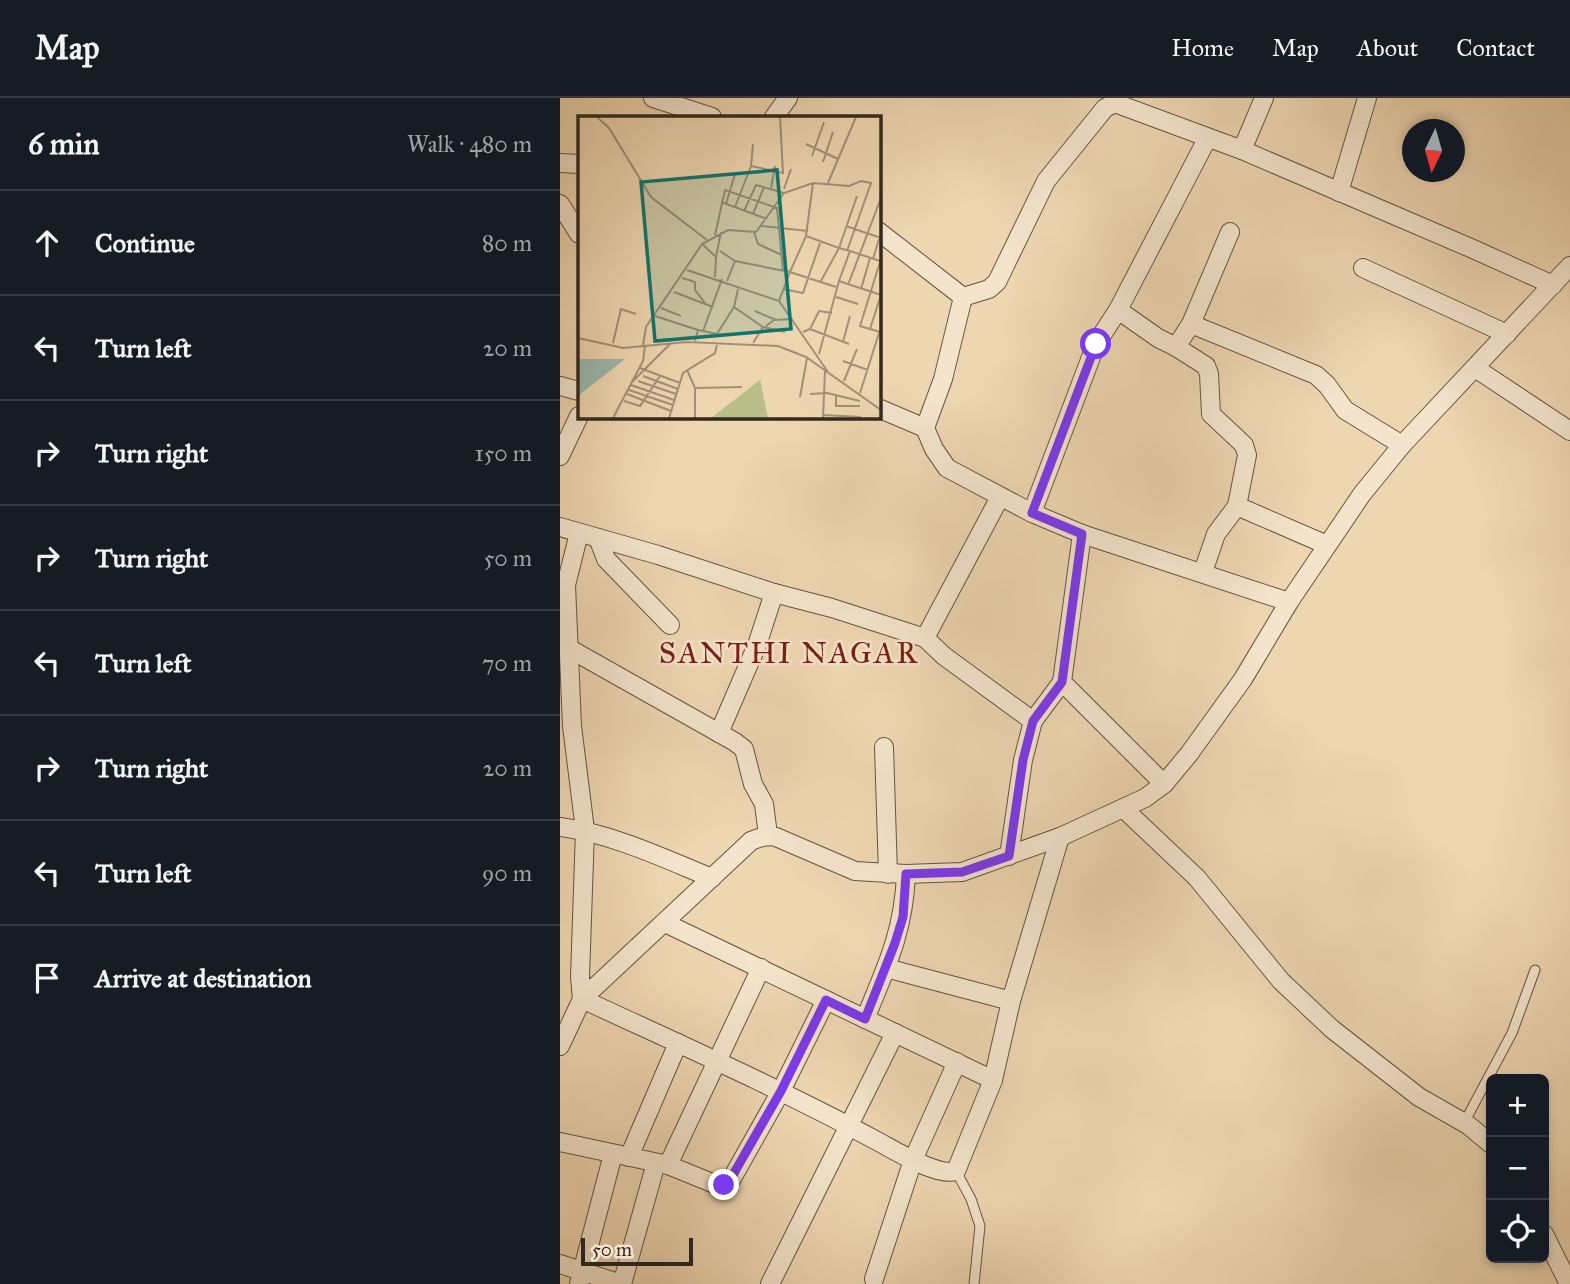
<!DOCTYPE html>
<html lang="en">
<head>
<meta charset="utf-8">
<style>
  :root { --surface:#171b24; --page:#20242c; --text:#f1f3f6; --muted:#9ea1a6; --line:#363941 }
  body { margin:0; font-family:"IM FELL Great Primer",serif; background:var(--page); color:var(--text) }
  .controls { position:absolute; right:21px; bottom:21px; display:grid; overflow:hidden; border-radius:10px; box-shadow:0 4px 10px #0003 }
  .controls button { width:63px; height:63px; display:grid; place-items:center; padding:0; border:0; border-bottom:2px solid var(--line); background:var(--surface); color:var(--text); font:35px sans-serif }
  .compass { position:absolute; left:842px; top:21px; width:63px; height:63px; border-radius:50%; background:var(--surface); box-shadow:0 4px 10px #0003; rotate:185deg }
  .scale { position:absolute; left:21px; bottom:18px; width:112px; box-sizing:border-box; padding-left:7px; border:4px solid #332820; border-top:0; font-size:19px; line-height:24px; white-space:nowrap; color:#332820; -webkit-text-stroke:5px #f4e4cc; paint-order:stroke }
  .stop { position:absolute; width:21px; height:21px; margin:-16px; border:5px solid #7c3aed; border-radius:50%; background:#fff }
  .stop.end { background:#7c3aed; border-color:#fff; box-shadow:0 2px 7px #0008 }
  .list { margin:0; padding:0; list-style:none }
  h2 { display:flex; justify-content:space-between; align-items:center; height:91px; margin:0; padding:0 28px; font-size:30px }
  h2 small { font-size:23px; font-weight:400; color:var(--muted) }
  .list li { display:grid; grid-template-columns:46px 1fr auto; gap:21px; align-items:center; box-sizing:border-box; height:105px; padding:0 28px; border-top:2px solid var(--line) }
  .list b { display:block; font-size:26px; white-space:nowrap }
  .list em { font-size:23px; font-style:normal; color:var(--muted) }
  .icon { flex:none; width:38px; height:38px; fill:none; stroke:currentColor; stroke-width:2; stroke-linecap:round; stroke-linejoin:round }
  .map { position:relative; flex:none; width:1010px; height:1186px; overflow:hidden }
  header { display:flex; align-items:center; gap:42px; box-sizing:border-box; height:98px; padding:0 35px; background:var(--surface); border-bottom:2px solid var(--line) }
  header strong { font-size:33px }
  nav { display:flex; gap:38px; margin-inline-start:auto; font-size:24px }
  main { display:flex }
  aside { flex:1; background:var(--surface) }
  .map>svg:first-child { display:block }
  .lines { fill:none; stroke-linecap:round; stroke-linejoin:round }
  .lane-casing { stroke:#625444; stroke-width:11 }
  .street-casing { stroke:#625444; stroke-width:20 }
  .lane { stroke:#f4e4cc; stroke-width:9 }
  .street { stroke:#f4e4cc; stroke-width:18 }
  .route { stroke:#7c3aed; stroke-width:9 }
  .labels { text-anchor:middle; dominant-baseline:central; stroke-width:5; stroke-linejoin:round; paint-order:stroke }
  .neighbourhood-label { font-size:30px; letter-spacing:2px; fill:#7a1f14; stroke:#f4e4cc }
  .inset-road { fill:none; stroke:#a39077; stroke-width:2 }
  .view { fill:#0f766e; fill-opacity:0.15; stroke:#0f766e; stroke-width:3.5 }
  .inset-edge { fill:none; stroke:#332820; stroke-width:3.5 }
</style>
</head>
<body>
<header>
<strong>Map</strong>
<nav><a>Home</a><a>Map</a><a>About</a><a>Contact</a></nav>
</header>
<main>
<aside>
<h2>6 min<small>Walk · 480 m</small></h2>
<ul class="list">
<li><svg class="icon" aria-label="ahead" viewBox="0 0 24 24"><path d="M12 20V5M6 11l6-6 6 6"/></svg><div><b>Continue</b></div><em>80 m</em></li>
<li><svg class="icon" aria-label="left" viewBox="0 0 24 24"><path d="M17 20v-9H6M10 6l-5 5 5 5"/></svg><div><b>Turn left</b></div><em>20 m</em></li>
<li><svg class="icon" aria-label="right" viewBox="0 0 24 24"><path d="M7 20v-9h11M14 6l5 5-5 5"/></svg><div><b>Turn right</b></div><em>150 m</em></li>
<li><svg class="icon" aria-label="right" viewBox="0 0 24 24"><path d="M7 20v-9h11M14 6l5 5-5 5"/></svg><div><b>Turn right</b></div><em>50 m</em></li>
<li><svg class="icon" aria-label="left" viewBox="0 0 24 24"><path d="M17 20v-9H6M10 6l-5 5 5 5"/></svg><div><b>Turn left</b></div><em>70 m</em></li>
<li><svg class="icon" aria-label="right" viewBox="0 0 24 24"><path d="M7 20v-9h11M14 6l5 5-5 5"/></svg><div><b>Turn right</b></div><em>20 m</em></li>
<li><svg class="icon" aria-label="left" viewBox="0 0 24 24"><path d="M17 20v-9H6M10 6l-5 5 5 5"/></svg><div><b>Turn left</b></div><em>90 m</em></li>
<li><svg class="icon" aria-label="arrive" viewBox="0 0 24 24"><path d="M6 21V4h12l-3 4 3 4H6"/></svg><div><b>Arrive at destination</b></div></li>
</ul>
</aside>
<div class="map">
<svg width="1010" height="1186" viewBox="0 0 1010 1186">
  <rect width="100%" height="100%" fill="#eed6b1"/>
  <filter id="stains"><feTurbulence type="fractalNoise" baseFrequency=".00286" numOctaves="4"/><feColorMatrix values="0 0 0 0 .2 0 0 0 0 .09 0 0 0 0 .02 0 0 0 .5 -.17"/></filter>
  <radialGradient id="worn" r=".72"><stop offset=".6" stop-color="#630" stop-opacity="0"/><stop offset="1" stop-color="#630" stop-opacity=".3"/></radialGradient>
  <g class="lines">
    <g class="lane-casing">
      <g id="lane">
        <polyline points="904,1025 952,935 975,872"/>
        <polyline points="396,1073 411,1101 420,1128 414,1186"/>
      </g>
    </g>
    <g class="street-casing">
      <g id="street">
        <polyline points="93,0 152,19"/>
        <polyline points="214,19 228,0"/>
        <polyline points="682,52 913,151 993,187"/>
        <polyline points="0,65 19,66"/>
        <polyline points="779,94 807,0"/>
        <polyline points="0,106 19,136"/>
        <polyline points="318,133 403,199 383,281 365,330"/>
        <polyline points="803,170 947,236"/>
        <polyline points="403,199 429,191 437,184 486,83 545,10 555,5 682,52 704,0"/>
        <polyline points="558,212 598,240 616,249 631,226 756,277 767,287 785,312 842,347"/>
        <polyline points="631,226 670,134"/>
        <polyline points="616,249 646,268 649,276 651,316 684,347 687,357 677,408 767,447"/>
        <polyline points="915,270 1010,333"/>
        <polyline points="0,288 19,293"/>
        <polyline points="318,310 365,330 374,351 387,370 472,415 522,436 729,504"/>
        <polyline points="0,358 19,318"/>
        <polyline points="472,415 536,246 558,212 647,41"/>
        <polyline points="0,429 98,457 214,495 272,510 365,540 384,558 473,623"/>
        <path d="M19,435L6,487L12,628L25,732L20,879L22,901C121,947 221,991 317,1043C334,1052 377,1079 396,1073L433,982L451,903L500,739"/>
        <polyline points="522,436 502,584 604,686"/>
        <polyline points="38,440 46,461 110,527"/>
        <polyline points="643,474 656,436 677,408"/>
        <polyline points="365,540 440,399"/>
        <polyline points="10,551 175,644 184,651 193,686 204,706 208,737"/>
        <polyline points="159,635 197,547 214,495"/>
        <polyline points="324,649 328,776"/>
        <polyline points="564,711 637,780 721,883 772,931 859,999 908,1027 931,1046"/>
        <path d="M0,729C53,736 103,760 152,780"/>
        <polyline points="449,758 463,662 473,623 502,584"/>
        <polyline points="105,825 433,982"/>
        <polyline points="326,870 451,903"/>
        <path d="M305,921C326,870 344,833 346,776"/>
        <path d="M0,948L22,901L191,743C200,739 207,737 216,739L295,773L346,776L402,774L500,739L585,700L604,686L629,656L683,581L729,504L802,396L842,347L1010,168"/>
        <polyline points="0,1044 108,1067 157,1087 165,1087 171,1082 221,993 266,902"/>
        <polyline points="69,1059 118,945"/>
        <polyline points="108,1067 201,870"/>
        <polyline points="984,1136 1009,1186"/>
        <polyline points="0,1166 61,1186"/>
        <polyline points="314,1181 353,1062 397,964"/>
        <polyline points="19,1186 53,1056"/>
        <polyline points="62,1186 96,1065"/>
        <polyline points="210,1186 335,935"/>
      </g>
    </g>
    <use href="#lane" class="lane"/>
    <use href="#street" class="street"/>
  </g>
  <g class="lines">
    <polyline class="route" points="164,1087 170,1082 221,993 266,902 305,921 335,845 343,819 346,776 402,774 449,758 463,662 473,623 502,584 522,436 472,415 536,246"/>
  </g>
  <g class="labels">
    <g class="neighbourhood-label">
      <text x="229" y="555">SANTHI NAGAR</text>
    </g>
  </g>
  <g transform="translate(18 18)">
    <rect width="303" height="303" fill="#eed6b1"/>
    <path d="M182,263L190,302H133L182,264Z" fill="#b9be8b"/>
    <path d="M0,243H47L0,280Z" fill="#9ab8b0"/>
    <path class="inset-road" d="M19,1L31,12L73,81L129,124M175,28L173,50L205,57L202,1M228,28L260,43M234,40L246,6M245,46L255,16M250,67L278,1M193,72L197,50M206,73L213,53M143,86L189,103M148,88L157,58M157,91L173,50M166,95L178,69L206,77M175,98L186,71M183,110L230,115M268,110L303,122M176,116L180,128L204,139M137,119L147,74L199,92L205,155M228,120L235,67M124,128L138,141L137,161M142,135L157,145L212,156L228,120L261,132L243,165M272,135L261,132L279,80M138,141L143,116M295,143L303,117M109,154L201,185L250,256M104,162L117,166V174L127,187M149,165L157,145M261,165L272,135L302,145M270,169L303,82M160,173L156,191L185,211M205,173L225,177L242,127M283,173L292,142M96,176L135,191M258,181L280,188M201,185L212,156L258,171M83,192L103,200M177,195L198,204M77,200L120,214M188,210L196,204L215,203M232,213L271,228M292,213L282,210L303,143M125,215L144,163M225,216L232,213L241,195L254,197M0,222L45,232L109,226L200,230L228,241L303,294M117,225L120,214L139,218L156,191M265,226L272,200M35,227L43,193L58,198M175,227L185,211L207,216M65,229L68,211L124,128L150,114L178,116L206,77L235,67L271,70L283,65L293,67L269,135M241,238L261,165L303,179L292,213L302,216M265,245L290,254M62,252L102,267M109,254L117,272L164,271M65,260L100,273M60,265L98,278M266,265L279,233M54,266L93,227M53,269L96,284M117,272V302M51,274L95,289M282,277L302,214M49,278L93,295M232,278L249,277L282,285M258,279V290H282M222,281L229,242M46,285L62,290L82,260M245,299L283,301M35,302L65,245L67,230M91,302L105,257L137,237L139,229M245,302L247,255"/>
    <path class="view" d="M199,54L213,213L77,225L63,66Z"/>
    <rect width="303" height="303" class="inset-edge"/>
  </g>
  <rect width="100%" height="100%" filter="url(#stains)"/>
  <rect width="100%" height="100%" fill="url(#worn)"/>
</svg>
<div class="controls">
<button>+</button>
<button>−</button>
<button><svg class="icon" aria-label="locate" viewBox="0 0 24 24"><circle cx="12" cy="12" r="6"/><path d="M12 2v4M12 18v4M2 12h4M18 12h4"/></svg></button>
</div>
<svg class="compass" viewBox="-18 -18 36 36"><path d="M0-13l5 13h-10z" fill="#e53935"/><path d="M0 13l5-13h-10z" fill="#9ea1a6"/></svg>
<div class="scale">50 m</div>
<div class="stop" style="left:536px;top:246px"></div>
<div class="stop end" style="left:164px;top:1087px"></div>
</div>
</main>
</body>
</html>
